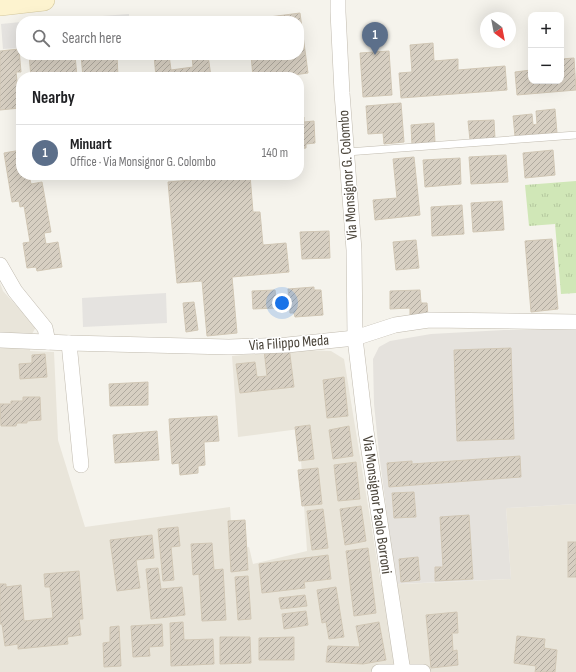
<!DOCTYPE html>
<html lang="en">
<head>
<meta charset="utf-8">
<style>
  :root { --surface:#fff; --page:#f2f2f2; --text:#202124; --muted:#757577; --line:#e0e0e0; --accent:#111827 }
  body { margin:0; font-family:"Sofia Sans Condensed",sans-serif; background:var(--page); color:var(--text) }
  .controls { position:absolute; right:12px; top:12px; display:grid; overflow:hidden; border-radius:8px; box-shadow:0 4px 16px #0002 }
  .controls button { width:36px; height:36px; display:grid; place-items:center; padding:0; border:0; border-bottom:1px solid var(--line); background:var(--surface); color:var(--text); font:20px sans-serif }
  .compass { position:absolute; left:480px; top:12px; width:36px; height:36px; border-radius:50%; background:var(--surface); box-shadow:0 4px 16px #0002; rotate:148deg }
  .you { position:absolute; left:282px; top:303px; width:14px; height:14px; margin:-10px; border:3px solid #fff; border-radius:50%; background:#1a73e8; box-shadow:0 0 0 6px #1a73e833 }
  .badge { display:grid; place-items:center; width:26px; height:26px; border-radius:50%; background:var(--accent); color:#fff; font-size:13px; font-weight:700 }
  .pin { position:absolute; translate:-50% -33px; filter:drop-shadow(0 1px 2px #0008) }
  .pin::after { content:''; position:absolute; top:21px; width:14px; height:12px; background:inherit; clip-path:polygon(0 0,100% 0,50% 100%) }
  .list { margin:0; padding:0; list-style:none }
  h2 { display:flex; justify-content:space-between; align-items:center; height:52px; margin:0; padding:0 16px; font-size:17px }
  h2 small { font-size:13px; font-weight:400; color:var(--muted) }
  .list li { display:grid; grid-template-columns:26px 1fr auto; gap:12px; align-items:center; box-sizing:border-box; height:56px; padding:0 16px; border-top:1px solid var(--line) }
  .list b { display:block; font-size:15px; white-space:nowrap }
  .list p { margin:0; font-size:13px; white-space:nowrap; color:var(--muted) }
  .list em { font-size:13px; font-style:normal; color:var(--muted) }
  .icon { flex:none; width:22px; height:22px; fill:none; stroke:currentColor; stroke-width:2; stroke-linecap:round; stroke-linejoin:round }
  .map { position:relative; flex:none; width:576px; height:672px; overflow:hidden }
  .search { position:absolute; background:var(--surface); box-shadow:0 4px 16px #0002; left:16px; top:16px; width:288px; height:44px; display:flex; align-items:center; gap:10px; box-sizing:border-box; padding:0 14px; border-radius:16px; color:var(--muted); font-size:15px }
  .panel { position:absolute; background:var(--surface); box-shadow:0 4px 16px #0002; left:16px; top:72px; width:288px; height:108px; border-radius:16px }
  .map>svg:first-child { display:block }
  .residential { fill:#e9e5da }
  .industrial { fill:#e5e2dd }
  .grass { fill:url(#grass-tufts) }
  .parking { fill:#e5e3e0 }
  .building { fill:url(#building-hatch); stroke:#d1c7b5 }
  .lines { fill:none; stroke-linecap:round; stroke-linejoin:round }
  .service-casing { stroke:#c1bbaf; stroke-width:8 }
  .minor-casing { stroke:#c1bbaf; stroke-width:16 }
  .secondary-casing { stroke:#d3c79d; stroke-width:22 }
  .service { stroke:#fff; stroke-width:7 }
  .minor { stroke:#fff; stroke-width:15 }
  .secondary { stroke:#fdf3cf; stroke-width:21 }
  .labels { text-anchor:middle; dominant-baseline:central; stroke-width:3; stroke-linejoin:round; paint-order:stroke }
  .street-label { font-size:15px; fill:#4a443a; stroke:#fff }
</style>
</head>
<body>
<div class="map">
<svg width="576" height="672" viewBox="0 0 576 672">
  <defs>
    <pattern id="grass-tufts" width="24" height="20" patternUnits="userSpaceOnUse"><rect width="24" height="20" fill="#d0e7b7"/><path d="M3 7l-1-3M5 7V3M7 7l1-3M15 17l-1-3M17 17v-4M19 17l1-3" fill="none" stroke="#b4c79e"/></pattern>
    <pattern id="building-hatch" width="6" height="6" patternUnits="userSpaceOnUse"><rect width="6" height="6" fill="#d7cfc2"/><path d="M-1 1l2-2M0 6l6-6M5 7l2-2" fill="none" stroke="#b0aa9f"/></pattern>
  </defs>
  <rect width="100%" height="100%" fill="#f5f3ec"/>
  <polygon class="residential" points="0,283 3,291 36,327 32,334 30,351 54,352 58,440 85,527 230,507 233,550 249,547 253,564 307,551 299,429 238,437 232,356 304,350 331,351 344,359 381,585 511,579 506,508 576,504 576,672 0,672"/>
  <polygon class="industrial" points="576,329 576,504 506,508 511,579 396,584 379,453 374,404 373,359 379,347 390,341 431,334 504,330"/>
  <polygon class="grass" points="576,181 576,293 561,294 555,224 529,226 525,185"/>
  <g class="parking">
    <polygon points="129,14 129,21 35,21"/>
    <polygon points="21,22 21,48 3,49 1,24"/>
    <polygon points="166,293 167,323 83,327 82,298"/>
  </g>
  <g class="building">
    <polygon points="300,13 308,73 279,77 253,77 251,55 266,55 266,57 279,55 299,55 299,21 246,21 246,20"/>
    <polygon points="433,43 434,61 458,59 458,70 505,66 507,90 401,98 399,73 412,72 410,45"/>
    <polygon points="19,49 21,72 16,72 20,108 0,110 0,51"/>
    <polygon points="389,51 392,95 363,97 360,53"/>
    <polygon points="29,55 75,55 77,77 31,77"/>
    <polygon points="81,55 117,55 118,77 83,77"/>
    <polygon points="154,55 169,55 171,70 193,67 192,55 208,55 211,77 156,77"/>
    <polygon points="574,58 576,90 517,95 515,72 531,70 531,81 561,81 561,59"/>
    <polygon points="401,103 404,142 384,144 383,133 368,134 366,106"/>
    <polygon points="555,109 557,133 515,136 513,116 532,114 533,125 537,124 536,111"/>
    <polygon points="299,117 304,117 304,122 314,121 315,143 306,144 306,148 299,149"/>
    <polygon points="494,120 495,139 470,140 468,121"/>
    <polygon points="434,123 435,143 412,145 411,125"/>
    <polygon points="21,150 21,175 29,175 31,184 42,182 51,232 44,233 46,244 58,242 62,267 37,271 36,267 27,268 23,243 30,242 24,206 20,207 19,201 12,202 4,153"/>
    <polygon points="553,150 555,175 525,178 523,153"/>
    <polygon points="506,155 508,182 471,184 469,157"/>
    <polygon points="414,157 420,215 375,220 373,200 397,198 393,159"/>
    <polygon points="460,158 461,184 425,187 423,160"/>
    <polygon points="250,175 253,212 260,212 263,245 286,243 289,272 232,277 237,333 207,336 202,281 177,283 168,182"/>
    <polygon points="502,201 504,230 473,232 471,203"/>
    <polygon points="462,205 464,234 432,236 431,207"/>
    <polygon points="329,231 330,258 302,259 300,232"/>
    <polygon points="552,239 558,309 531,312 525,241"/>
    <polygon points="416,240 419,268 396,270 393,242"/>
    <polygon points="314,287 314,290 321,290 323,315 295,317 294,313 290,313 288,289"/>
    <polygon points="275,290 277,308 253,309 252,291"/>
    <polygon points="420,290 421,303 427,303 428,317 410,318 410,308 390,309 390,291"/>
    <polygon points="194,302 198,330 186,332 183,303"/>
    <polygon points="289,347 294,387 240,393 236,364 255,362 257,377 267,376 264,350"/>
    <polygon points="511,348 514,439 457,441 454,350"/>
    <polygon points="45,354 47,377 20,379 19,364 32,363 32,355"/>
    <polygon points="344,377 348,416 327,418 323,380"/>
    <polygon points="148,382 148,405 110,406 109,384"/>
    <polygon points="23,397 40,397 41,420 27,421 27,423 17,423 16,426 1,426 0,404 11,404 11,401 23,401"/>
    <polygon points="217,416 219,441 204,442 205,465 198,466 198,473 180,475 179,463 172,464 169,419"/>
    <polygon points="310,425 314,459 299,461 295,427"/>
    <polygon points="349,426 353,456 333,459 329,430"/>
    <polygon points="157,431 159,460 115,463 113,435"/>
    <polygon points="520,456 521,477 389,487 387,463 412,461 412,464"/>
    <polygon points="356,462 360,499 338,501 334,465"/>
    <polygon points="318,468 322,504 302,506 298,470"/>
    <polygon points="414,492 416,517 394,518 392,493"/>
    <polygon points="361,506 366,541 345,545 340,509"/>
    <polygon points="323,509 328,548 312,550 307,511"/>
    <polygon points="469,515 473,579 435,581 435,567 443,567 440,517"/>
    <polygon points="245,520 248,570 231,572 228,521"/>
    <polygon points="178,527 180,546 171,547 174,580 163,581 158,529"/>
    <polygon points="152,535 154,558 136,560 140,588 117,591 110,540"/>
    <rect x="568" y="542" width="8" height="35"/>
    <polygon points="212,543 214,570 223,569 226,620 202,621 199,574 193,575 191,544"/>
    <polygon points="368,548 376,613 354,616 346,551"/>
    <polygon points="328,555 331,579 304,582 305,588 262,593 259,564"/>
    <polygon points="418,557 420,580 401,582 399,559"/>
    <polygon points="158,568 161,589 182,587 185,615 151,619 146,569"/>
    <polygon points="79,571 83,619 79,619 81,635 67,637 68,644 18,649 18,644 5,646 2,624 0,624 0,584 6,584 6,587 21,585 24,621 53,618 50,587 45,587 44,574"/>
    <polygon points="248,576 251,619 238,620 235,577"/>
    <polygon points="336,587 344,637 329,639 326,622 322,623 317,590"/>
    <polygon points="305,595 307,606 281,609 279,598"/>
    <polygon points="306,611 308,625 284,629 282,614"/>
    <polygon points="457,612 458,633 452,633 453,651 457,650 458,665 431,668 426,615"/>
    <polygon points="183,622 184,640 213,639 214,664 171,666 170,623"/>
    <polygon points="379,622 386,660 363,664 326,662 328,646 360,647 356,626"/>
    <polygon points="162,624 163,646 149,647 150,656 133,657 131,626"/>
    <polygon points="119,626 121,666 104,667 103,643 110,642 110,627"/>
    <polygon points="517,636 545,639 544,648 557,650 555,672 535,672 536,666 514,663"/>
    <polygon points="220,637 250,637 251,663 220,664"/>
    <polygon points="294,637 294,660 259,660 259,638"/>
  </g>
  <g class="lines">
    <g class="service-casing">
      <polyline id="service" points="347,152 576,135"/>
    </g>
    <g class="minor-casing">
      <g id="minor">
        <polyline points="338,0 338,12 342,93 354,250 355,338 366,431 403,672"/>
        <polyline points="0,265 15,291 45,328 48,342"/>
        <polyline points="0,340 69,343 229,347 287,345 355,338 395,325 429,320 576,322"/>
        <polyline points="69,343 81,465"/>
        <polyline points="379,672 423,672"/>
      </g>
    </g>
    <g class="secondary-casing">
      <polyline id="secondary" points="0,5 44,0"/>
    </g>
    <use href="#service" class="service"/>
    <use href="#minor" class="minor"/>
    <use href="#secondary" class="secondary"/>
  </g>
  <g class="labels">
    <g class="street-label">
      <text transform="translate(348 175) rotate(-94)">Via Monsignor G. Colombo</text>
      <text transform="translate(289 343) rotate(-4)">Via Filippo Meda</text>
      <text transform="translate(377 505) rotate(82)">Via Monsignor Paolo Borroni</text>
    </g>
  </g>
</svg>
<div class="controls">
<button>+</button>
<button>−</button>
</div>
<svg class="compass" viewBox="-18 -18 36 36"><path d="M0-13l5 13h-10z" fill="#e53935"/><path d="M0 13l5-13h-10z" fill="#757577"/></svg>
<div class="you"></div>
<div class="pin badge" style="left:375px;top:55px;background:#5c6f8a">1</div>
<div class="search"><svg class="icon" aria-label="search" viewBox="0 0 24 24"><circle cx="10" cy="10" r="6"/><path d="M15 15l6 6"/></svg>Search here</div>
<section class="panel">
<h2>Nearby<small></small></h2>
<ul class="list">
<li><span class="badge" style="background:#5c6f8a">1</span><div><b>Minuart</b><p>Office · Via Monsignor G. Colombo</p></div><em>140 m</em></li>
</ul>
</section>
</div>
</body>
</html>
